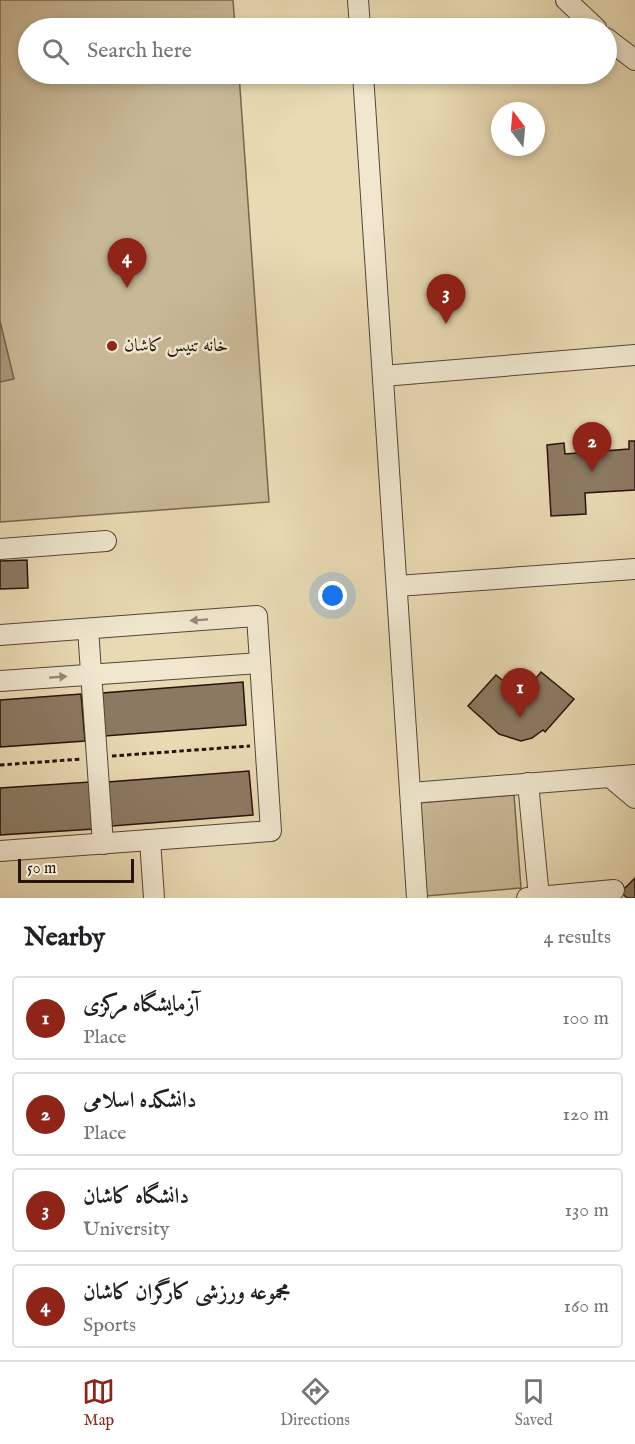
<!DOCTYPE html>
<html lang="en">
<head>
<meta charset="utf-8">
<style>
  :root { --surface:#fff; --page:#f6f6f6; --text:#202124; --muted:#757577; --line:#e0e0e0; --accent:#8f2418 }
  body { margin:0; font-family:"IM FELL English",Amiri,serif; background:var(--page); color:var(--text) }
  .compass { position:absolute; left:491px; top:102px; width:54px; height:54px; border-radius:50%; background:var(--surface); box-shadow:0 3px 9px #0003; rotate:344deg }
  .scale { position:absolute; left:18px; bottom:15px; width:116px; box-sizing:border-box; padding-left:6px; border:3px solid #26130a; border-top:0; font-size:16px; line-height:21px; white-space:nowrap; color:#26130a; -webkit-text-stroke:4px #f0e7ce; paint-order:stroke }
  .you { position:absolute; left:333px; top:596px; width:21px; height:21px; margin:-15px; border:4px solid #fff; border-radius:50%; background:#1a73e8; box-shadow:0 0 0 9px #1a73e833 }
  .badge { display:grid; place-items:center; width:39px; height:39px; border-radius:50%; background:var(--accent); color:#fff; font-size:20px; font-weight:700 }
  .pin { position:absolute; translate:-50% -50px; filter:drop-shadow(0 2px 3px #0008) }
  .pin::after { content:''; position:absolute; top:32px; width:21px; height:18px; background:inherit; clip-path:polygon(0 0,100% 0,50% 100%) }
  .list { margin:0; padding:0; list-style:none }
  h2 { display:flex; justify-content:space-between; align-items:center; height:78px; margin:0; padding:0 24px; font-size:26px }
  h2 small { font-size:20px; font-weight:400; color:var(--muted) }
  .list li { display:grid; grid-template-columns:39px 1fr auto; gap:18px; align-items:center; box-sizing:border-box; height:84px; margin:0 12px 12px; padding:0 12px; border:2px solid var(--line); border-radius:6px }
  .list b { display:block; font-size:22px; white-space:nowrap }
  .list p { margin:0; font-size:20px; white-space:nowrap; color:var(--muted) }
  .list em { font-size:20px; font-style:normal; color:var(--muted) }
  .icon { flex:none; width:33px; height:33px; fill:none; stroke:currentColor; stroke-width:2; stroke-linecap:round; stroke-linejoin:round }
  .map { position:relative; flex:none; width:635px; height:898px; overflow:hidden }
  .search { position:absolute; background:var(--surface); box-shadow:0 3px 9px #0003; left:18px; right:18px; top:18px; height:66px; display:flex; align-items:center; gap:15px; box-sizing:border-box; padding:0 21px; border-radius:33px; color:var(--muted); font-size:22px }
  .sheet { height:462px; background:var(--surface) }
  nav { display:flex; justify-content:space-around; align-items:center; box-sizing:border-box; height:84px; border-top:2px solid var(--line); background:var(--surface); font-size:16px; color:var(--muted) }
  nav a { display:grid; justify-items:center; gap:3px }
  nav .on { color:var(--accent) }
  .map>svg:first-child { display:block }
  .green { fill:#c7b896; stroke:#766650; stroke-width:1.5 }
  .water { fill:#a6967a; stroke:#73624d; stroke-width:1.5 }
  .building { fill:#8b7a62; stroke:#26130a; stroke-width:1.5 }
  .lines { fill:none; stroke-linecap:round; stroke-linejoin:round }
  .minor-casing { stroke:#564534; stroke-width:22 }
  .path { stroke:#26130a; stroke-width:3; stroke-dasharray:4.5 3; stroke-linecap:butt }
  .minor { stroke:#f0e7ce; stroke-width:20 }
  .oneway { fill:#958876 }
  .poi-dot { fill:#8f2418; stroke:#f0e7ce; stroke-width:2 }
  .labels { text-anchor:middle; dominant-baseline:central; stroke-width:5; stroke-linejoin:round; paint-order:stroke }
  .poi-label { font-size:18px; fill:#26130a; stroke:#f0e7ce; text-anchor:start }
</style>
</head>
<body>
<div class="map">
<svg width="635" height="898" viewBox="0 0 635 898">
  <rect width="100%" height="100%" fill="#e8dab3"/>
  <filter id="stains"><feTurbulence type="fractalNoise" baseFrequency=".00333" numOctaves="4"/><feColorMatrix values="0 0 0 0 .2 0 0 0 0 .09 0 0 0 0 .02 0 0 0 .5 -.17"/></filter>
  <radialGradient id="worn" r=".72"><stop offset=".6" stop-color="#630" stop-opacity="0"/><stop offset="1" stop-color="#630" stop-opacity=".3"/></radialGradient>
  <g class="green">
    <polygon points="0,0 233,0 235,28 28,28 28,74 239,74 269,502 0,522"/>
    <polygon points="514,795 521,888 426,896 418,803"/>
  </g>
  <polygon class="water" points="0,321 14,379 0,382"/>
  <g class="building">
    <polygon points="629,441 635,441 635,490 585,493 586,514 551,516 547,445 564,443 565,454 629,449"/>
    <polygon points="27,560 28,588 0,589 0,561"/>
    <polygon points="519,672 532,683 541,672 574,699 545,732 543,730 532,738 521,741 499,734 468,706 496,675 507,684"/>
    <polygon points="243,682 246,725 105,736 102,693"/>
    <polygon points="81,694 85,741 0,747 0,700"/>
    <polygon points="249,771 253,815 112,826 108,782"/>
    <polygon points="90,782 94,829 0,835 0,788"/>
    <polygon points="635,878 635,898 627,898 621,892"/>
  </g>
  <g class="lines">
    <g class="minor-casing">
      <g id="minor">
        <polyline points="358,0 360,28"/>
        <polyline points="566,0 596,28"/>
        <polyline points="606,38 635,60"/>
        <polyline points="363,74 417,898"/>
        <polyline points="383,376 635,355"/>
        <polyline points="0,549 106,541"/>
        <polyline points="397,586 635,569"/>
        <polyline points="88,629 103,844"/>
        <polyline points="0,635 257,616 271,831 0,851"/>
        <polyline points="0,681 260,663"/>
        <polyline points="610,777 635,798"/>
        <polyline points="528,783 539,897"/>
        <polyline points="411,793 635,775"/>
        <polyline points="150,840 154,898"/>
        <polyline points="527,898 614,890"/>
      </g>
    </g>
    <g class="path">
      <polyline points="112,756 250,746"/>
      <polyline points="0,765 82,759"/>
    </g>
    <use href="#minor" class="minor"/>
  </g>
  <defs><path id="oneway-solid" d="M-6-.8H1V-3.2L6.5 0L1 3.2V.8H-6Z" transform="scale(1.5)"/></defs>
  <g class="oneway">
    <use href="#oneway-solid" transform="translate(199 620) rotate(176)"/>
    <use href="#oneway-solid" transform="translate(58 677) rotate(-4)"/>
  </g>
  <circle class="poi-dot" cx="112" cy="346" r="6"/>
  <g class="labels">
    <g class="poi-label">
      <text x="124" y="346">خانه تنیس کاشان</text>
    </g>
  </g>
  <rect width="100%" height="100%" filter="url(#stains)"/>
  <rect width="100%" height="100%" fill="url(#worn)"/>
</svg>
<svg class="compass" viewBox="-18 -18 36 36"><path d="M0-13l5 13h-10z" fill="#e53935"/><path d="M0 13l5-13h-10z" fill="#757577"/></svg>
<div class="scale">50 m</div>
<div class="you"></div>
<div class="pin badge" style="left:520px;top:718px">1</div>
<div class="pin badge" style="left:592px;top:472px">2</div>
<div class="pin badge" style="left:446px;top:324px">3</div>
<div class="pin badge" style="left:127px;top:288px">4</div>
<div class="search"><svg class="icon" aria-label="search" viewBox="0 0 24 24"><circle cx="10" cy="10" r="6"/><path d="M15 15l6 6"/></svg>Search here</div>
</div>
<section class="sheet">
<h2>Nearby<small>4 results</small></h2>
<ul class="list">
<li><span class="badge">1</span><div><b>آزمایشگاه مرکزی</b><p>Place</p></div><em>100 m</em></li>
<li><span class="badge">2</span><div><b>دانشکده اسلامی</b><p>Place</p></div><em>120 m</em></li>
<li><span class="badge">3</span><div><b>دانشگاه کاشان</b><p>University</p></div><em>130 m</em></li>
<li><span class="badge">4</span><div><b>مجموعه ورزشی کارگران کاشان</b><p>Sports</p></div><em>160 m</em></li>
</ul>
</section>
<nav>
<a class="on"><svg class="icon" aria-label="map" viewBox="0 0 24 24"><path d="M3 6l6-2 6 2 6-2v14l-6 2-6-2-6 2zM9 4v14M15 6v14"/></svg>Map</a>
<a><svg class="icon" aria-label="directions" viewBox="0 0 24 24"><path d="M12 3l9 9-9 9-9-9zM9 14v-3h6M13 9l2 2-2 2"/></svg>Directions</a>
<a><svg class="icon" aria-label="saved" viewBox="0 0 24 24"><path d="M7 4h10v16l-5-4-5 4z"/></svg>Saved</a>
</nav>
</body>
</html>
